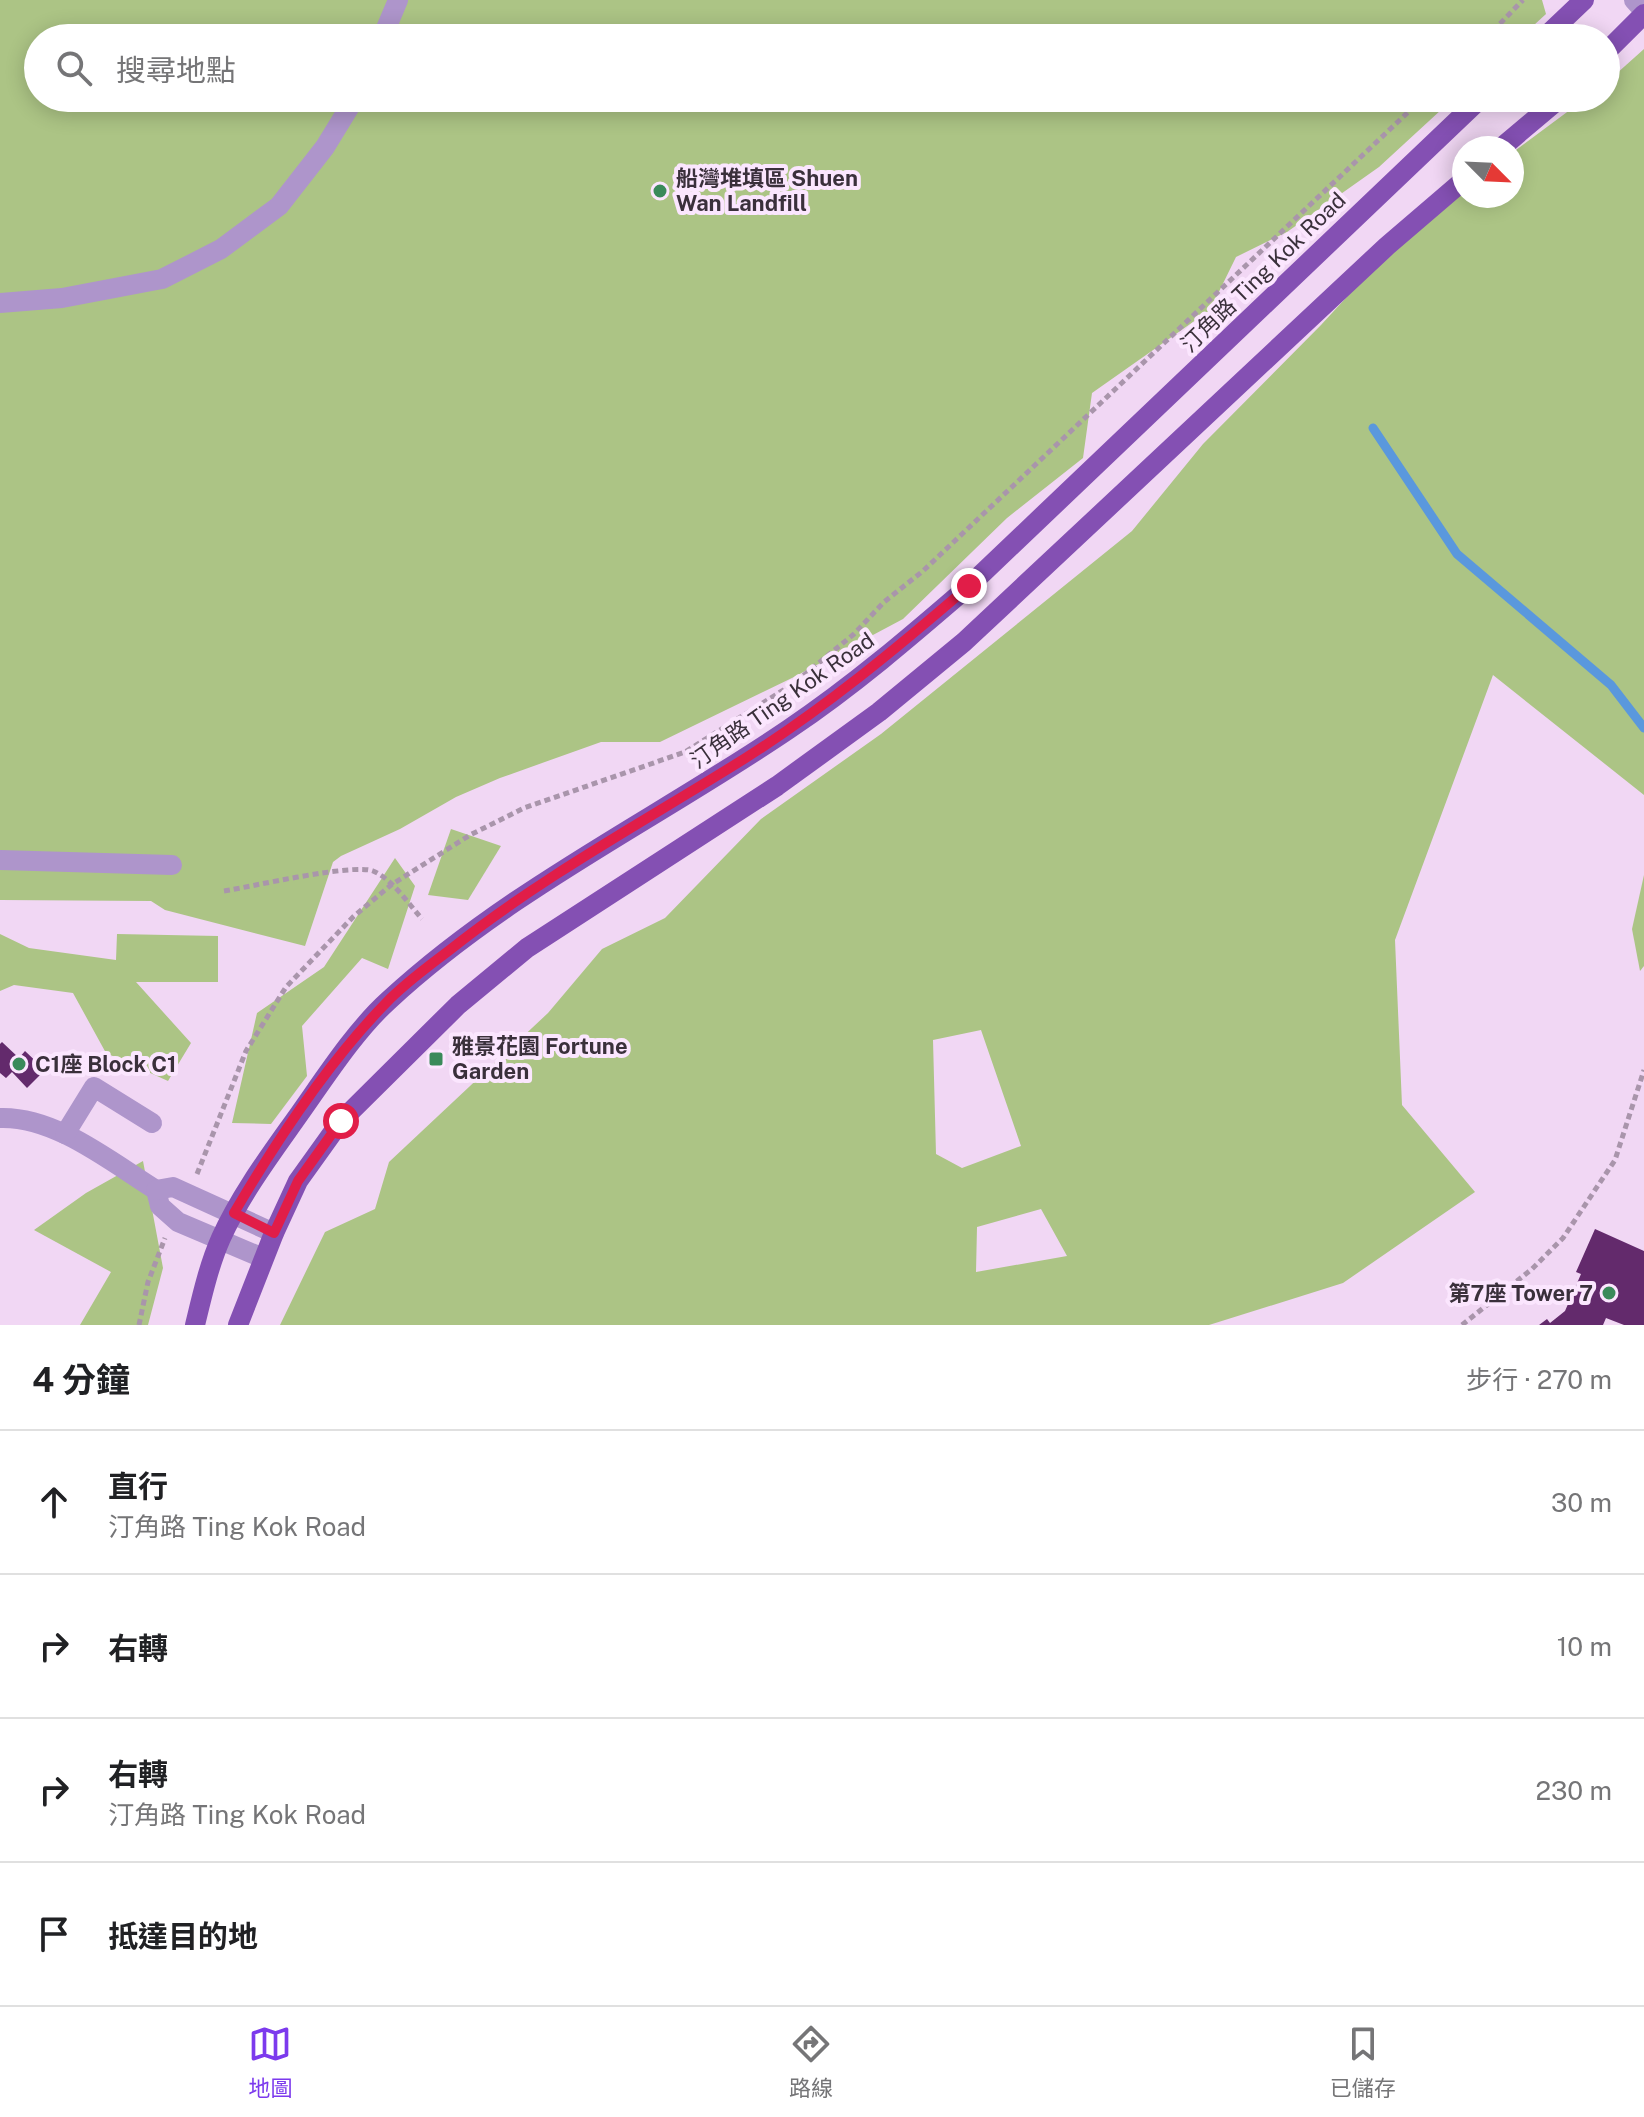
<!DOCTYPE html>
<html lang="zh-TW">
<head>
<meta charset="utf-8">
<style>
  :root { --surface:#fff; --page:#f2f2f2; --text:#202124; --muted:#757577; --line:#e0e0e0; --accent:#7c3aed }
  body { margin:0; font-family:"Public Sans","Noto Sans TC",sans-serif; background:var(--page); color:var(--text) }
  .compass { position:absolute; left:1452px; top:136px; width:72px; height:72px; border-radius:50%; background:var(--surface); box-shadow:0 4px 20px #0003; rotate:114deg }
  .stop { position:absolute; width:24px; height:24px; margin:-18px; border:6px solid #e11d48; border-radius:50%; background:#fff }
  .stop.end { background:#e11d48; border-color:#fff; box-shadow:0 2px 8px #0008 }
  .list { margin:0; padding:0; list-style:none }
  h2 { display:flex; justify-content:space-between; align-items:center; height:104px; margin:0; padding:0 32px; font-size:34px }
  h2 small { font-size:26px; font-weight:400; color:var(--muted) }
  .list li { display:grid; grid-template-columns:52px 1fr auto; gap:24px; align-items:center; box-sizing:border-box; height:144px; padding:0 32px; border-top:2px solid var(--line) }
  .list b { display:block; font-size:30px; white-space:nowrap }
  .list p { margin:0; font-size:26px; white-space:nowrap; color:var(--muted) }
  .list em { font-size:26px; font-style:normal; color:var(--muted) }
  .icon { flex:none; width:44px; height:44px; fill:none; stroke:currentColor; stroke-width:2; stroke-linecap:round; stroke-linejoin:round }
  .map { position:relative; flex:none; width:1644px; height:1325px; overflow:hidden }
  .search { position:absolute; background:var(--surface); box-shadow:0 4px 20px #0003; left:24px; right:24px; top:24px; height:88px; display:flex; align-items:center; gap:20px; box-sizing:border-box; padding:0 28px; border-radius:44px; color:var(--muted); font-size:30px }
  .sheet { height:680px; background:var(--surface) }
  nav { display:flex; justify-content:space-around; align-items:center; box-sizing:border-box; height:112px; border-top:2px solid var(--line); background:var(--surface); font-size:22px; color:var(--muted) }
  nav a { display:grid; justify-items:center; gap:4px }
  nav .on { color:var(--accent) }
  .map>svg:first-child { display:block }
  .green { fill:#acc485; fill-rule:evenodd }
  .lines { fill:none; stroke-linecap:round; stroke-linejoin:round }
  .stream { stroke:#5a98dd; stroke-width:9 }
  .building { fill:#632a6c }
  .path { stroke:#a995ab; stroke-width:5; stroke-dasharray:6 4; stroke-linecap:butt }
  .minor { stroke:#ae95cb; stroke-width:20 }
  .major { stroke:#8450b3; stroke-width:20 }
  .route { stroke:#e11d48; stroke-width:10 }
  .poi-dot { fill:#3a8a5a; stroke:#fbe6fe; stroke-width:3 }
  .labels { text-anchor:middle; dominant-baseline:central; stroke-width:8; stroke-linejoin:round; paint-order:stroke }
  .poi-label { font-size:22px; font-weight:bold; fill:#3a303b; stroke:#fbe6fe; text-anchor:start }
  .street-label { font-size:22px; fill:#3a303b; stroke:#fbe6fe }
</style>
</head>
<body>
<div class="map">
<svg width="1644" height="1325" viewBox="0 0 1644 1325">
  <rect width="100%" height="100%" fill="#f1d7f4"/>
  <g class="green">
    <polygon points="0,0 1542,0 1546,14 1520,38 38,38 38,98 1454,98 1379,167 1287,232 1236,257 1210,310 1092,393 1083,458 1007,518 903,619 794,677 660,742 601,742 500,778 456,797 400,829 341,856 333,862 305,946 165,910 151,901 0,900"/>
    <path d="M1644,49V795L1493,675L1395,940L1402,1105L1475,1192L1343,1283L1209,1325H280L325,1232L375,1209L389,1162L548,1013L602,949L665,918L761,819L881,734L1132,531L1203,444L1321,325L1447,188L1464,180V196H1512V153L1586,98H1606V83ZM981,1030L1021,1146L962,1168L936,1154L933,1040ZM1041,1209L1067,1256L976,1272L977,1227Z"/>
    <polygon points="451,829 501,846 468,900 428,895"/>
    <polygon points="395,858 415,886 388,969 362,958 302,1026 307,1076 271,1124 232,1123 257,1013 324,967"/>
    <polygon points="1644,875 1644,966 1640,971 1632,929"/>
    <polygon points="0,934 29,948 116,960 117,934 218,936 218,982 136,982 191,1043 168,1081 106,1053 73,993 14,985 0,991"/>
    <polygon points="143,1161 163,1268 148,1325 80,1325 111,1272 34,1230 86,1193"/>
  </g>
  <g class="lines">
    <polyline class="stream" points="1373,428 1457,554 1611,685 1644,728"/>
  </g>
  <g class="building">
    <polygon points="2,1042 19,1058 25,1051 45,1070 27,1088 12,1072 6,1078 0,1073 0,1044"/>
    <polygon points="1595,1229 1644,1251 1644,1325 1624,1325 1606,1318 1603,1325 1539,1325 1547,1319 1550,1323 1565,1311 1581,1274 1576,1272"/>
  </g>
  <g class="lines">
    <g class="path">
      <polyline points="1486,38 1523,0"/>
      <path d="M224,891C250,887 353,863 373,871C392,879 408,903 422,919"/>
      <polyline points="197,1174 246,1051 286,987 353,917 391,885 470,835 524,808 685,752 793,684 854,634 884,602 923,571 1423,98"/>
      <polyline points="139,1325 148,1282 165,1238"/>
      <polyline points="1462,1325 1532,1269 1563,1238 1615,1160 1644,1070"/>
    </g>
    <g class="minor">
      <polyline points="1634,0 1644,11"/>
      <polyline points="382,38 398,0"/>
      <polyline points="0,303 62,298 162,279 221,249 279,206 325,147 355,98"/>
      <polyline points="0,860 172,865"/>
      <path d="M0,1118C55,1116 111,1162 156,1190L160,1206L178,1222L263,1258"/>
      <polyline points="65,1134 94,1087 152,1123"/>
      <polyline points="156,1190 173,1187 274,1233"/>
    </g>
    <g class="major">
      <polyline points="1544,38 1584,0"/>
      <polyline points="1606,52 1644,14"/>
      <polyline points="1501,148 1560,98"/>
      <path d="M195,1325C202,1296 209,1265 221,1238C240,1196 268,1158 295,1120C323,1081 353,1033 388,1001C508,890 655,820 789,729C853,686 911,636 969,586L1481,98"/>
      <polyline points="238,1325 274,1233 298,1181 341,1121 458,1005 527,948 777,786 879,712 964,642 1387,246 1464,180"/>
    </g>
  </g>
  <g class="lines">
    <path class="route" d="M341,1121L298,1181L274,1233L234,1213C274,1145 330,1060 386,1003C405,983 429,966 451,949C543,876 645,821 744,759C825,708 897,648 969,586"/>
  </g>
  <g class="poi-dot">
    <circle cx="660" cy="191" r="8"/>
    <rect x="428" y="1051" width="16" height="16" rx="4"/>
    <circle cx="19" cy="1064" r="8"/>
    <circle cx="1609" cy="1293" r="8"/>
  </g>
  <g class="labels">
    <g class="poi-label">
      <text x="676" y="178">船灣堆填區 Shuen<tspan x="676" dy="25">Wan Landfill</tspan></text>
      <text x="452" y="1046">雅景花園 Fortune<tspan x="452" dy="25">Garden</tspan></text>
      <text x="35" y="1064">C1座 Block C1</text>
      <text x="1593" y="1293" text-anchor="end">第7座 Tower 7</text>
    </g>
    <g class="street-label">
      <text transform="translate(1263 272) rotate(-44)">汀角路 Ting Kok Road</text>
      <text transform="translate(782 700) rotate(-35)">汀角路 Ting Kok Road</text>
    </g>
  </g>
</svg>
<svg class="compass" viewBox="-18 -18 36 36"><path d="M0-13l5 13h-10z" fill="#e53935"/><path d="M0 13l5-13h-10z" fill="#757577"/></svg>
<div class="stop" style="left:341px;top:1121px"></div>
<div class="stop end" style="left:969px;top:586px"></div>
<div class="search"><svg class="icon" aria-label="search" viewBox="0 0 24 24"><circle cx="10" cy="10" r="6"/><path d="M15 15l6 6"/></svg>搜尋地點</div>
</div>
<section class="sheet">
<h2>4 分鐘<small>步行 · 270 m</small></h2>
<ul class="list">
<li><svg class="icon" aria-label="ahead" viewBox="0 0 24 24"><path d="M12 20V5M6 11l6-6 6 6"/></svg><div><b>直行</b><p>汀角路 Ting Kok Road</p></div><em>30 m</em></li>
<li><svg class="icon" aria-label="right" viewBox="0 0 24 24"><path d="M7 20v-9h11M14 6l5 5-5 5"/></svg><div><b>右轉</b></div><em>10 m</em></li>
<li><svg class="icon" aria-label="right" viewBox="0 0 24 24"><path d="M7 20v-9h11M14 6l5 5-5 5"/></svg><div><b>右轉</b><p>汀角路 Ting Kok Road</p></div><em>230 m</em></li>
<li><svg class="icon" aria-label="arrive" viewBox="0 0 24 24"><path d="M6 21V4h12l-3 4 3 4H6"/></svg><div><b>抵達目的地</b></div></li>
</ul>
</section>
<nav>
<a class="on"><svg class="icon" aria-label="map" viewBox="0 0 24 24"><path d="M3 6l6-2 6 2 6-2v14l-6 2-6-2-6 2zM9 4v14M15 6v14"/></svg>地圖</a>
<a><svg class="icon" aria-label="directions" viewBox="0 0 24 24"><path d="M12 3l9 9-9 9-9-9zM9 14v-3h6M13 9l2 2-2 2"/></svg>路線</a>
<a><svg class="icon" aria-label="saved" viewBox="0 0 24 24"><path d="M7 4h10v16l-5-4-5 4z"/></svg>已儲存</a>
</nav>
</body>
</html>
